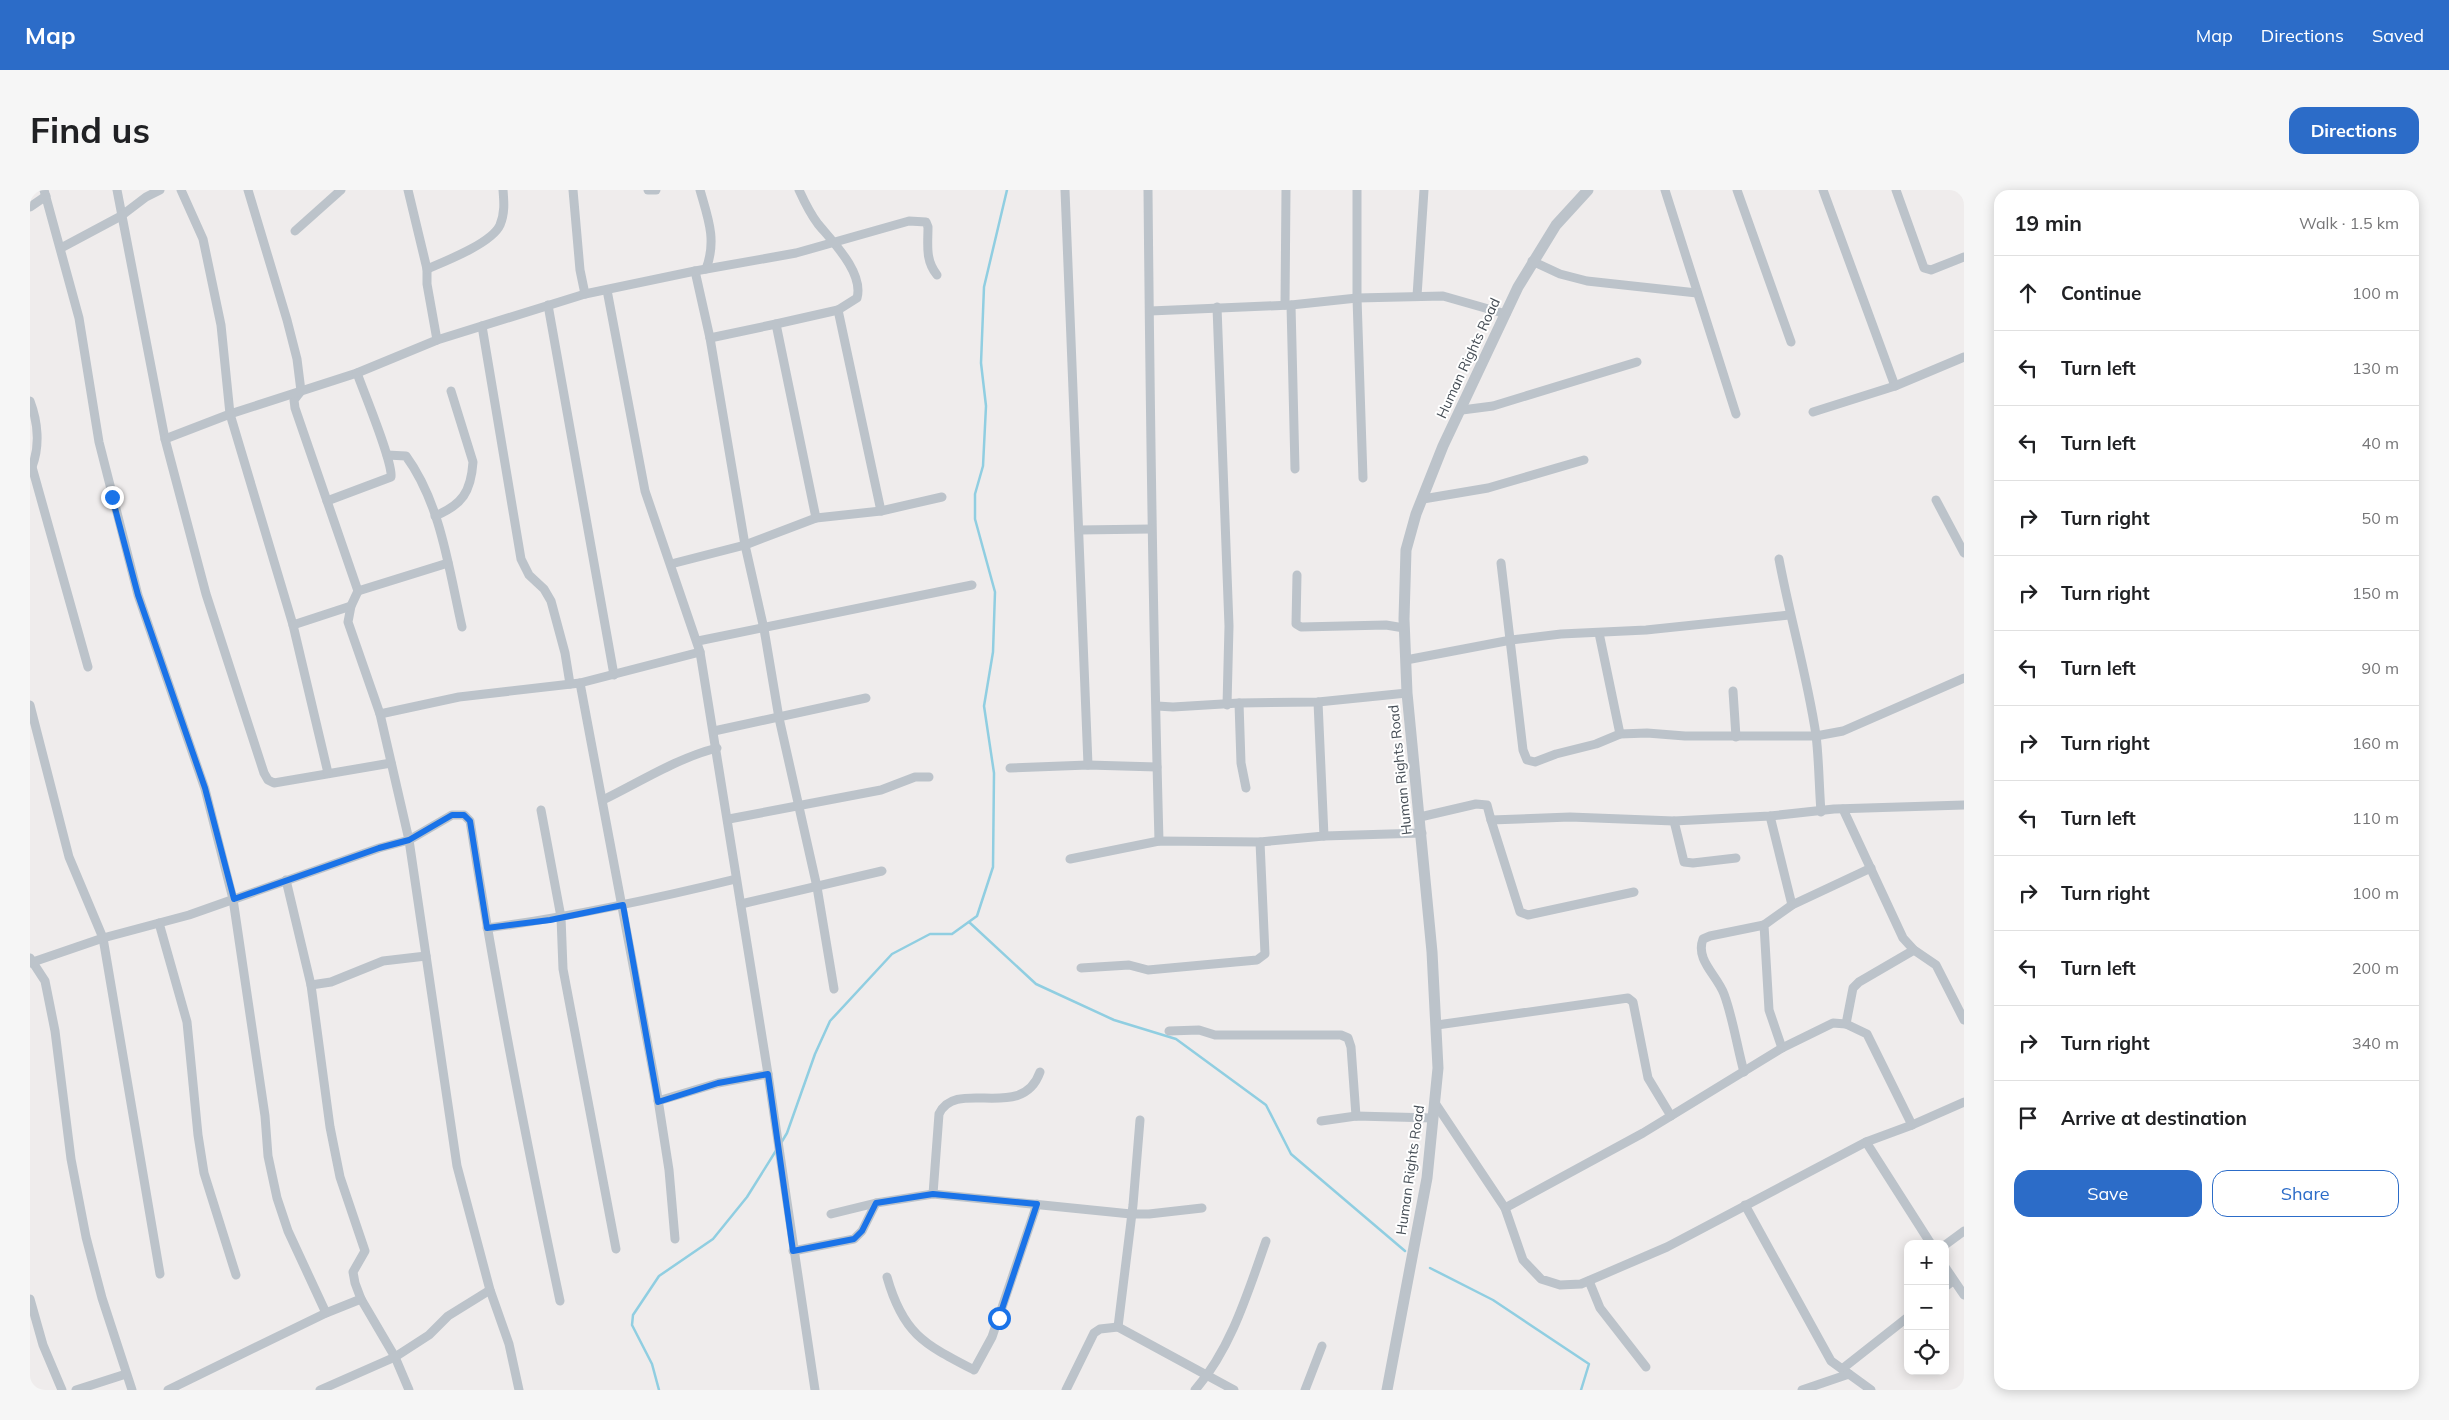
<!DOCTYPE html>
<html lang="en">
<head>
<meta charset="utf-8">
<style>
  :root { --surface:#fff; --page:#f6f6f6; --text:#202124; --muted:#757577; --line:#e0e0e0; --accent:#2c6cc8 }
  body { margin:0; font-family:Mulish,sans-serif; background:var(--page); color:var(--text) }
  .controls { position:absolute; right:15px; bottom:15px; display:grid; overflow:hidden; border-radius:10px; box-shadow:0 2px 12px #0003 }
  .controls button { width:45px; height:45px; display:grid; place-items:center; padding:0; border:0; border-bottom:1px solid var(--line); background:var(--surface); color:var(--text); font:25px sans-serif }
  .stop { position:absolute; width:15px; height:15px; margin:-11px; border:4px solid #1a73e8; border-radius:50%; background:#fff }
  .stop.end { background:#1a73e8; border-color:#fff; box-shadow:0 1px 5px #0008 }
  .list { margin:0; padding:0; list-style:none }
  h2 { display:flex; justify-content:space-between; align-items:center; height:65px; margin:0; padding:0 20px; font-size:21px }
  h2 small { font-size:16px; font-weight:400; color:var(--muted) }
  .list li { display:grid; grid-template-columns:32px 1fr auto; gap:15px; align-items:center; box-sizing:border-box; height:75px; padding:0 20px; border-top:1px solid var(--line) }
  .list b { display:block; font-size:19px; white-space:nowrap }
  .list em { font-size:16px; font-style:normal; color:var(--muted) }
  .actions { display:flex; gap:10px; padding:15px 20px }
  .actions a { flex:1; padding:11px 0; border:1px solid var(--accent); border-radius:15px; text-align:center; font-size:18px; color:var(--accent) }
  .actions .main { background:var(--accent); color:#fff }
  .icon { flex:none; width:28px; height:28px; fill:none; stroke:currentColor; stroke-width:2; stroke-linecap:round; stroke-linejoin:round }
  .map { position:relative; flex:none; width:1934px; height:1200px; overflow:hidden; border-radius:15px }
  header { display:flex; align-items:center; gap:30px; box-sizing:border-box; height:70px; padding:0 25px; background:var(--accent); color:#fff }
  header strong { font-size:24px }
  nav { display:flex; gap:28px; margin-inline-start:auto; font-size:18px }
  .intro { display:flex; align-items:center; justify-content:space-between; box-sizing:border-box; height:120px; padding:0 30px }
  h1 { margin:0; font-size:35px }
  .button { padding:12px 22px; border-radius:15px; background:var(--accent); color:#fff; font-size:18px; font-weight:700 }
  main { display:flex; gap:30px; padding:0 30px }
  aside { flex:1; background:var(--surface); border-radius:15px; box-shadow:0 2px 12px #0003 }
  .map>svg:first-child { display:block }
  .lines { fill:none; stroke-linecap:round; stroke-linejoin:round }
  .stream { stroke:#90cee1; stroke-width:2.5 }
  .minor { stroke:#bcc3ca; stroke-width:9 }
  .tertiary { stroke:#bcc3ca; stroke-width:11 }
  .route { stroke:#1a73e8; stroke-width:6 }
  .labels { text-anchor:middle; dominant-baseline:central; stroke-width:4; stroke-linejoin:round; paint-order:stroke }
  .street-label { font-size:14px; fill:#474f57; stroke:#fff }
</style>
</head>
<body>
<header>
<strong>Map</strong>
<nav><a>Map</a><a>Directions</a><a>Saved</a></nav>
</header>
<div class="intro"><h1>Find us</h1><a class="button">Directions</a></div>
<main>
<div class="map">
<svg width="1934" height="1200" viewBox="0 0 1934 1200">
  <rect width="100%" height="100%" fill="#efecec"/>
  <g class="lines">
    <g class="stream">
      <polyline points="939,732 1006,794 1084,830 1146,849 1236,915 1261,964 1375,1061"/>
      <polyline points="751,953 757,943 785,864 800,831 862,764 900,744 922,744 947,726 963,677 964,583 954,516 963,462 965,402 945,329 945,304 953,276 956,216 951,173 954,97 977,0"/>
      <polyline points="1400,1078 1463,1110 1559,1174 1551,1200"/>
      <polyline points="629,1200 622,1174 602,1135 603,1125 629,1086 683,1049 717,1007 747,959"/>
    </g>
    <g class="minor">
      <polyline points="14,0 49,128 69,252 108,405 175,599 203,709 235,926 238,966 247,1008 258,1041 296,1123"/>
      <polyline points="87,0 135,249 176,404 234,583 238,590 244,593 361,573"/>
      <polyline points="151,0 173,49 191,135 200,224 263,435 298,583"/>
      <polyline points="218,0 257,130 267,169 271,201 264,210 265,218 328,401 321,416 318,432 350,524 379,650 427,976 460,1100 479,1154 489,1200"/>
      <polyline points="378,0 397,79 397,94 407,150"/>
      <polyline points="543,0 550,80 555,104"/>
      <polyline points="618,0 626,0"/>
      <path d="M670,0C678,28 687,50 676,79"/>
      <path d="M769,0C774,11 781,25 788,34C803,52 834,83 827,108L808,120"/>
      <polyline points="1035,0 1058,575"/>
      <path d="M1118,0C1120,217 1123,434 1129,651"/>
      <polyline points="1327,0 1327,108 1333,288"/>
      <polyline points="1635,0 1706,224"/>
      <polyline points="1707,0 1761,152"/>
      <polyline points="1793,0 1865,196"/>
      <polyline points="1866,0 1894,78 1901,80 1934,67"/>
      <polyline points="0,17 16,6"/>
      <polyline points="265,41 311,0"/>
      <polyline points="31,58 91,26 116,7 130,0"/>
      <polyline points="1502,71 1530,84 1557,91 1667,103"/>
      <path d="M397,79C416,71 462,53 470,35C475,23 474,12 473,0"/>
      <polyline points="665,81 680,148 715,355 734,439 749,528 787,697 804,799"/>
      <polyline points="577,100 615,301 670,462 738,884 785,1200"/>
      <polyline points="1387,106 1394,0"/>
      <polyline points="518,115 584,485"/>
      <polyline points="1255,115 1256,0"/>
      <polyline points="1261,115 1265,279"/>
      <polyline points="1187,117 1199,436 1197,515"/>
      <polyline points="1120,121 1261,115 1327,108 1413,106 1476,124"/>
      <polyline points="746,134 808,120 851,321"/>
      <polyline points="452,136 491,369 499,385 514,399 521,411 535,463 540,494"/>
      <polyline points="680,148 746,134 786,328"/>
      <path d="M0,211C8,232 10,256 2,277"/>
      <polyline points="1432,220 1463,216 1607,172"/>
      <polyline points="1783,222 1865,196 1934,167"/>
      <path d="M135,249L200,224L327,183L407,150L555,104L665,81L766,63L879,31L896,32L898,37C898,55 895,70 907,85"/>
      <path d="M357,265L376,266C411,314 419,380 432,437"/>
      <polyline points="0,279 2,277 58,477"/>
      <polyline points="1393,309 1458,298 1554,270"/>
      <polyline points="1906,310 1934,363"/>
      <path d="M297,311L361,287C363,272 334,203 327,183"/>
      <path d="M405,326C432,315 441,302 443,272L421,201"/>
      <polyline points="1049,340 1121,339"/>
      <path d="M1749,369C1760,428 1777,485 1786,545C1789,570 1789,596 1791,622"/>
      <polyline points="1471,373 1493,560 1497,570 1505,572 1526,564 1566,554 1590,544 1617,543 1655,546 1786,546 1813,541 1934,488"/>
      <polyline points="641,374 715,355 786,328 851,321 912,307"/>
      <polyline points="1267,385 1266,434 1271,437 1356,435 1374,438"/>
      <polyline points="328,401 418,373"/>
      <polyline points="263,435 321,416"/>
      <polyline points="1569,443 1590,544"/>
      <polyline points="668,451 942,395"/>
      <polyline points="1376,470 1481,450 1531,444 1616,440 1759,425"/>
      <polyline points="550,493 627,903 639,980 645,1049"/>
      <polyline points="1703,501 1706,547"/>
      <polyline points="1288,512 1294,646"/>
      <polyline points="1209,513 1211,573 1216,598"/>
      <polyline points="0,515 39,667 73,748 130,1084"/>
      <polyline points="1127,516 1143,517 1209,513 1288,512 1377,503"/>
      <polyline points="350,524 429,507 550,493 670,462"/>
      <polyline points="684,541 836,508"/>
      <polyline points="980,578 1058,575 1127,577"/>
      <path d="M573,610C610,592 647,568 687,558"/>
      <polyline points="1813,619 1873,748 1884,760 1906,775 1934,830"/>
      <polyline points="511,620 531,727 533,779 586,1059"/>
      <polyline points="1740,626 1762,715"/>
      <polyline points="1390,627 1446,614 1457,615 1461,630 1540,627 1644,631 1740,626 1804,619 1934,615"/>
      <polyline points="699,629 851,600 885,587 899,587"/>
      <polyline points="1461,630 1490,722 1498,725 1604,702"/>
      <polyline points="1644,631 1654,672 1663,673 1706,668"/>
      <polyline points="1040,669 1129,651 1230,652 1294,646 1392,643"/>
      <polyline points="256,690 281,795 300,937 310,987 335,1061 323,1082 325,1093 331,1109 365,1167 379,1200"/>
      <polyline points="711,714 852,681"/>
      <polyline points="129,733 157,832 168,945 174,983 206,1085"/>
      <path d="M457,738C541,727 624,709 706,689"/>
      <polyline points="0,768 15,791 25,841 41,969 56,1047 72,1108 102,1200"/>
      <path d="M0,773L73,748L159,725L349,658L379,650L422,625H434L440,631C465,792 496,951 530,1111"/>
      <polyline points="1051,778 1099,775 1118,780 1227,770 1235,764 1230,652"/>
      <polyline points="281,795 301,792 353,771 396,766"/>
      <polyline points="1816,834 1823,798 1829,792 1884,760"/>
      <polyline points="1407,835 1598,808 1603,812 1618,888 1641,926"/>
      <polyline points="1139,841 1169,840 1185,845 1311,845 1318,848 1321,857 1326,926"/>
      <polyline points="1752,858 1739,820 1734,735 1762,715 1841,678"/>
      <path d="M1714,882C1707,857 1703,828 1694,804C1687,785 1665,770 1673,749L1680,746L1734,735"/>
      <polyline points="628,911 688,893 738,884"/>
      <polyline points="1405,913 1475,1018 1493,1070 1511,1089 1530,1095 1551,1094 1637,1057 1836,952 1882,935"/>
      <polyline points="1291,931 1326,926 1403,928"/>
      <polyline points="1836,952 1901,1054"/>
      <path d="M903,1004L909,924C926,887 992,933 1010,882"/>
      <polyline points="1715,1015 1801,1171 1819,1184"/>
      <polyline points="1475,1018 1613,943 1752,858 1803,833 1816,834 1837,844 1882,935 1934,912"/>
      <polyline points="801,1024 846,1013 903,1004 1101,1024 1119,1024 1172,1018"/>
      <polyline points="1915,1055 1934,1041"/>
      <polyline points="763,1061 824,1049 832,1041 846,1013"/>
      <polyline points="1915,1077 1934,1105"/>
      <path d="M857,1087C873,1144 894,1154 944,1180L962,1147L1007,1014"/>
      <polyline points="1559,1091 1570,1118 1616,1177"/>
      <polyline points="1915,1097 1923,1091"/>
      <polyline points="0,1109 13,1155 32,1200"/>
      <polyline points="1088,1137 1103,1015 1110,930"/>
      <polyline points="1812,1179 1878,1127"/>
      <polyline points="46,1200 96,1184"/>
      <polyline points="138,1200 296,1123 331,1109"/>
      <polyline points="290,1200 365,1167 399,1145 418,1126 460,1100"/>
      <polyline points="1036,1200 1064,1143 1070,1139 1088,1137 1204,1200"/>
      <path d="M1165,1200C1201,1159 1218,1102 1236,1051"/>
      <polyline points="1275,1200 1292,1156"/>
      <polyline points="1772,1200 1819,1184 1841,1200"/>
    </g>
    <polyline class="tertiary" points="1357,1200 1397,988 1408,878 1402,762 1377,503 1374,429 1376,360 1386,324 1413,256 1488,97 1526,35 1558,0"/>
  </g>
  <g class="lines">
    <polyline class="route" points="82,307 108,405 175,598 204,709 349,658 379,650 422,625 434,625 440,631 457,738 520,730 593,715 628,912 688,893 738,884 763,1061 824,1049 832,1041 846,1013 903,1004 1007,1014 969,1128"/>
  </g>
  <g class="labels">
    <g class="street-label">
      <text transform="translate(1438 168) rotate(-65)">Human Rights Road</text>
      <text transform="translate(1370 580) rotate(-96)">Human Rights Road</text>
      <text transform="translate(1380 980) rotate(-82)">Human Rights Road</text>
    </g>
  </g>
</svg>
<div class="controls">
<button>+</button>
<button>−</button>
<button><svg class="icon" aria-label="locate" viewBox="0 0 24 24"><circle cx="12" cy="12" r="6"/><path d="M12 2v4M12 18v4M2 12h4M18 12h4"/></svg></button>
</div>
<div class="stop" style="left:969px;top:1128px"></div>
<div class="stop end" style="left:82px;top:307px"></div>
</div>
<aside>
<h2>19 min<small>Walk · 1.5 km</small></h2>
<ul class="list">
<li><svg class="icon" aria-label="ahead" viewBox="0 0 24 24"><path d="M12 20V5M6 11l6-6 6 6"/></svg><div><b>Continue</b></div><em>100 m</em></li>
<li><svg class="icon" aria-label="left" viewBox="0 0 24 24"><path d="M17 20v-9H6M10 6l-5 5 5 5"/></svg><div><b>Turn left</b></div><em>130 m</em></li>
<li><svg class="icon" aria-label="left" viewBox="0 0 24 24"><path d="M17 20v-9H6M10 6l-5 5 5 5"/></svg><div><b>Turn left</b></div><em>40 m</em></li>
<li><svg class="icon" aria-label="right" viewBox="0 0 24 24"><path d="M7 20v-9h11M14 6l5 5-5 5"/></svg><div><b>Turn right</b></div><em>50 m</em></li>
<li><svg class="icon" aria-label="right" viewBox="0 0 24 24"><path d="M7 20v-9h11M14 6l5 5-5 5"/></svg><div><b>Turn right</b></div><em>150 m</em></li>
<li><svg class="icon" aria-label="left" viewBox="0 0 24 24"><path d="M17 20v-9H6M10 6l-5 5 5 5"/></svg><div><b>Turn left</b></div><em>90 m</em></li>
<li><svg class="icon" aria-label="right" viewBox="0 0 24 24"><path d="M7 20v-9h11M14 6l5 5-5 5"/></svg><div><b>Turn right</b></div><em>160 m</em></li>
<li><svg class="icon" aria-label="left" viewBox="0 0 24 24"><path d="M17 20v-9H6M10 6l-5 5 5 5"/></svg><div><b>Turn left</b></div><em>110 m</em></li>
<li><svg class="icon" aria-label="right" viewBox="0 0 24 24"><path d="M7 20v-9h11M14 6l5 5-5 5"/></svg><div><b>Turn right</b></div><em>100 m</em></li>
<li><svg class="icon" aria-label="left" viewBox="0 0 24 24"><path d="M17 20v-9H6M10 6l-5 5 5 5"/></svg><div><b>Turn left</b></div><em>200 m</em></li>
<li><svg class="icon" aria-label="right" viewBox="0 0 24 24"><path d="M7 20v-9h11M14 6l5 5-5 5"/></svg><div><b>Turn right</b></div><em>340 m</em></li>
<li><svg class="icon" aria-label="arrive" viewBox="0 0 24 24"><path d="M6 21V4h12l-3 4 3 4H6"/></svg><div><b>Arrive at destination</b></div></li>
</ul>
<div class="actions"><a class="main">Save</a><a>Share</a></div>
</aside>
</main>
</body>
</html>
